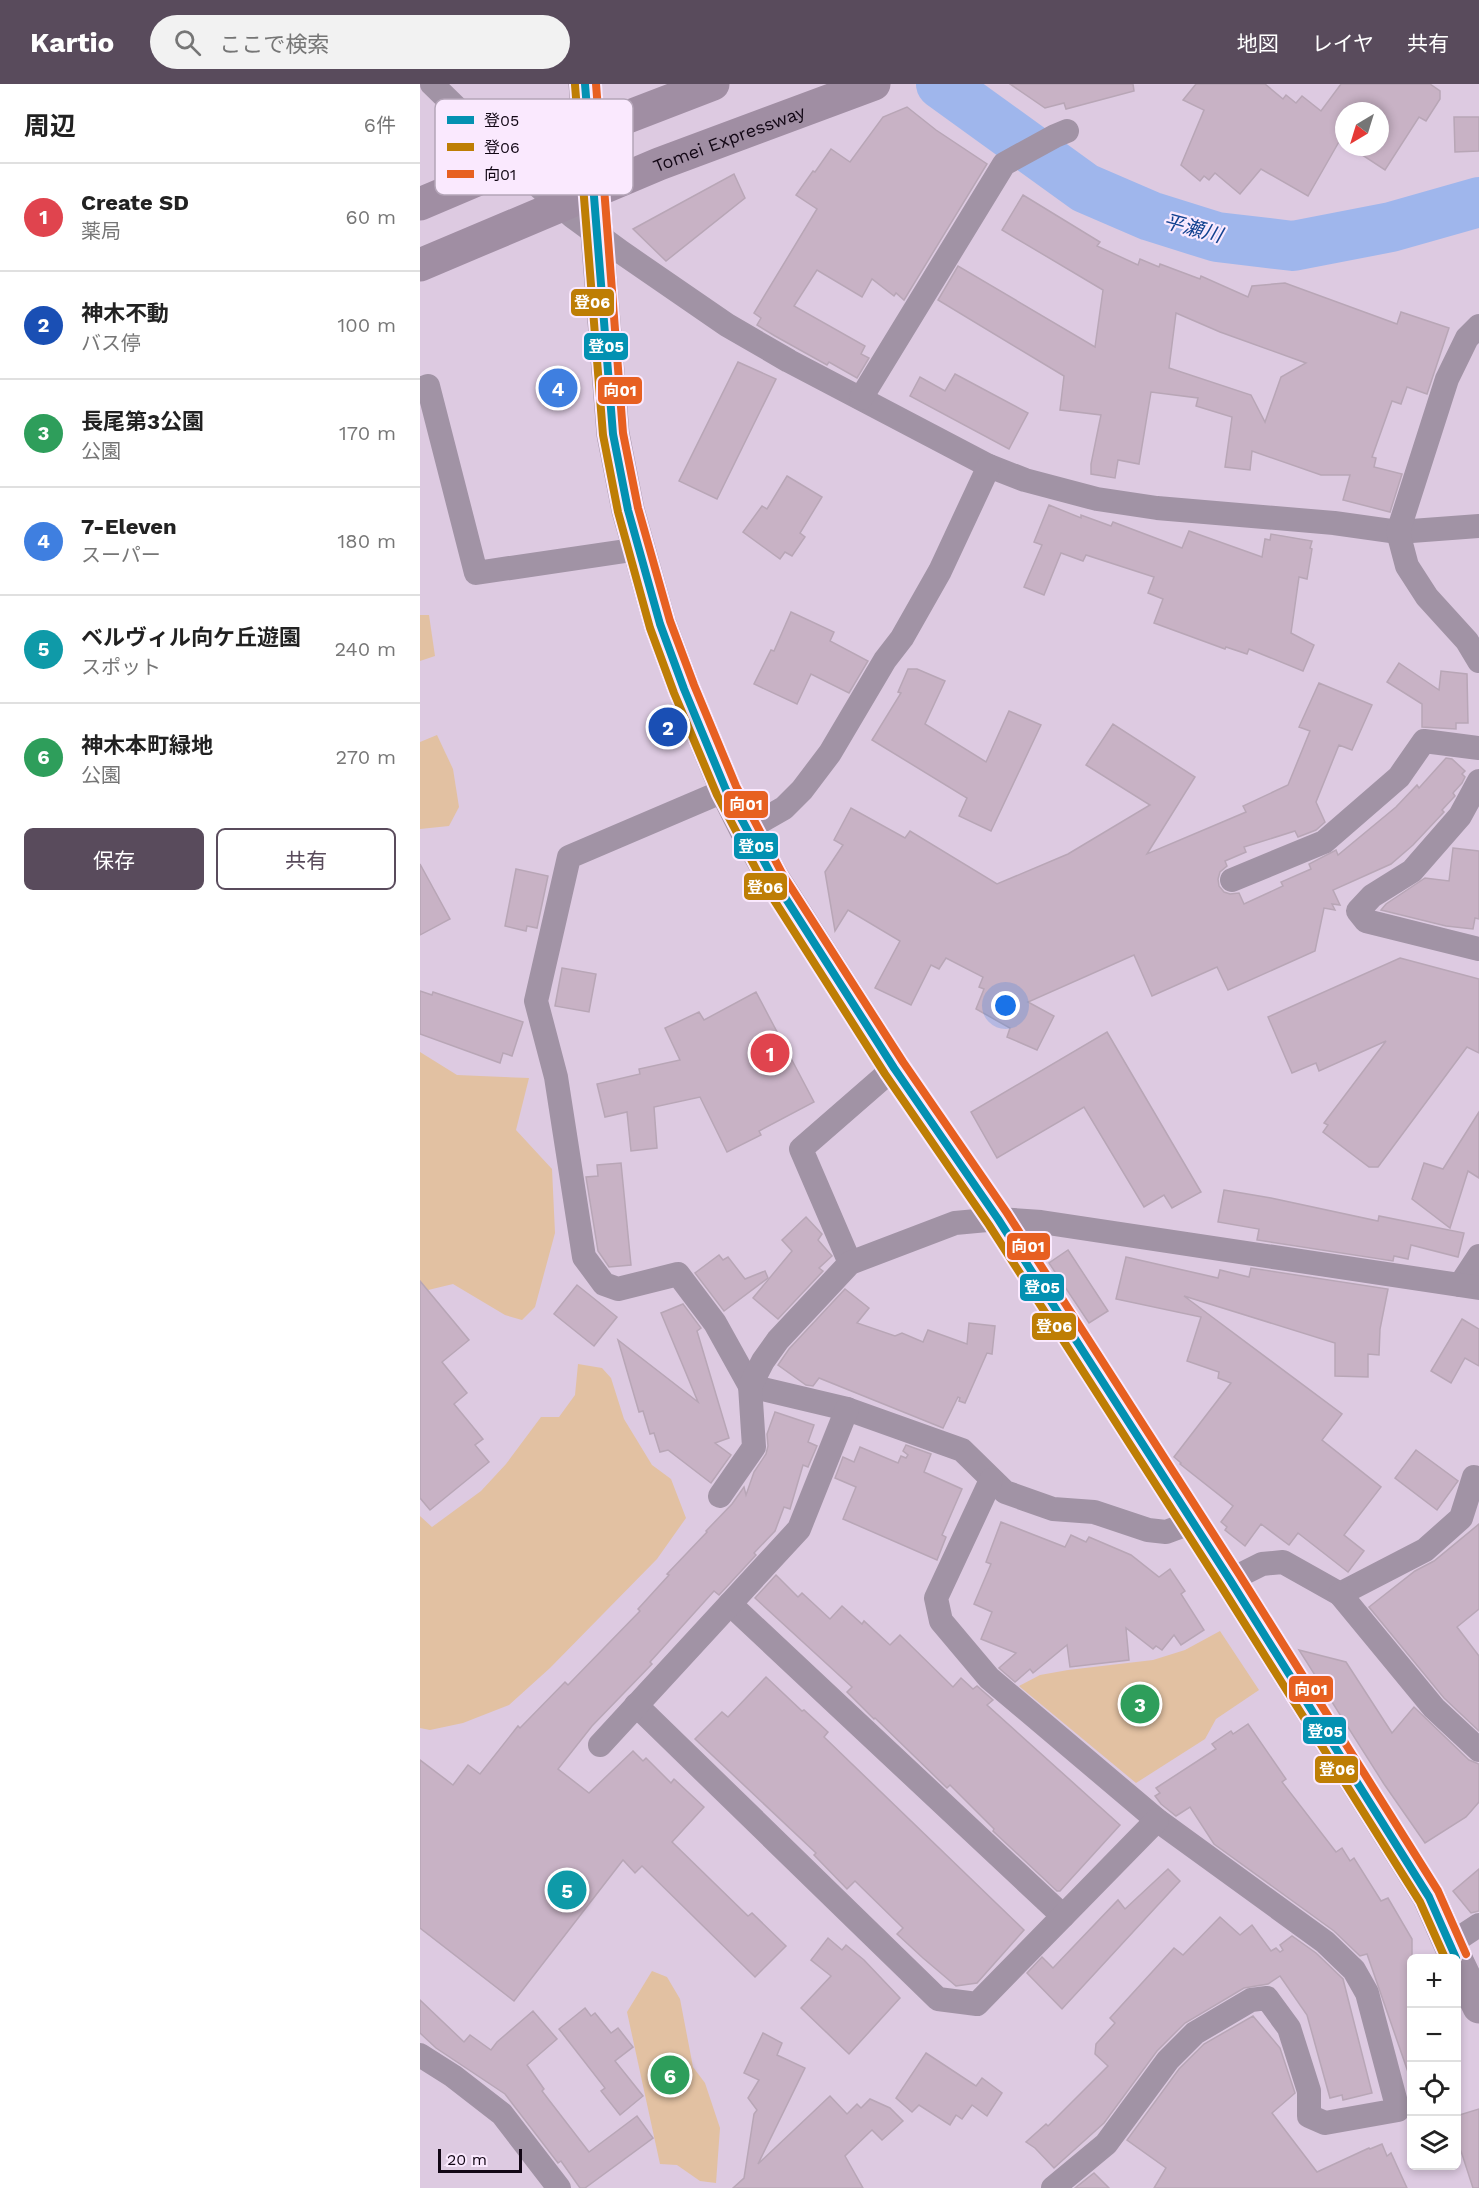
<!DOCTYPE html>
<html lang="ja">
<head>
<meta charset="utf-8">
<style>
  :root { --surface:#fff; --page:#f2f2f2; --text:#222; --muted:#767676; --line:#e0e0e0; --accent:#594b5c }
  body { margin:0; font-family:"Work Sans","Noto Sans JP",sans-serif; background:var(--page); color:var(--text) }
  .controls { position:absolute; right:18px; bottom:18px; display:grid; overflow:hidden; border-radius:9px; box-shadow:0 3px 9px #0003 }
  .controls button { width:54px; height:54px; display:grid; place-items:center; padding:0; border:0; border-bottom:2px solid var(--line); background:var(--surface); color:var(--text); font:30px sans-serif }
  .compass { position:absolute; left:915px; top:18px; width:54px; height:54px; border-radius:50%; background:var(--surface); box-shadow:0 3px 9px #0003; rotate:218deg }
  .scale { position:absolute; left:18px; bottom:15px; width:84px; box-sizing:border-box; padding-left:6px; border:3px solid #120715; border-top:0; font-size:16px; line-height:21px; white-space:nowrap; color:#120715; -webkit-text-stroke:4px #fae9fe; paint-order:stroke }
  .you { position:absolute; left:586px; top:922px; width:21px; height:21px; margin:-15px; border:4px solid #fff; border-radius:50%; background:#1a73e8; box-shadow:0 0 0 9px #1a73e833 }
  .badge { display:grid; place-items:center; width:39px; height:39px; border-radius:50%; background:var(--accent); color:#fff; font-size:20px; font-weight:700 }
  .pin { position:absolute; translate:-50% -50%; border:3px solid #fff; box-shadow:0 2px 6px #0006 }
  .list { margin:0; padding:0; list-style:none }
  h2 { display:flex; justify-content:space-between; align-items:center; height:78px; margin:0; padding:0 24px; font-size:26px }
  h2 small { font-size:20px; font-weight:400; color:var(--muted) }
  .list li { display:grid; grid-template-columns:39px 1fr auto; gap:18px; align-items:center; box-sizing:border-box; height:108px; padding:0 24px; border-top:2px solid var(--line) }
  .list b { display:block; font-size:22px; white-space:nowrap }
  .list p { margin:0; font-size:20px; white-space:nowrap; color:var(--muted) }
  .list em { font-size:20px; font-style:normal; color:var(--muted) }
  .actions { display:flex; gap:12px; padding:18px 24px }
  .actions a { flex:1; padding:14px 0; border:2px solid var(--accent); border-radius:9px; text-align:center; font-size:21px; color:var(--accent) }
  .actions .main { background:var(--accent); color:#fff }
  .icon { flex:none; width:33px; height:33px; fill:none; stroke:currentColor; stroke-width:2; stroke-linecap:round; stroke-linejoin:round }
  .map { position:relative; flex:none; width:1059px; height:2104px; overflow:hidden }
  header { display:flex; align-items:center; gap:36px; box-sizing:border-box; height:84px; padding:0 30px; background:var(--accent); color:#fff }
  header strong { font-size:28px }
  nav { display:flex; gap:33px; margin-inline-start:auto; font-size:21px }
  .search { width:420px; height:54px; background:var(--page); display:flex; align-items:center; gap:15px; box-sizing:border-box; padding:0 21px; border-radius:33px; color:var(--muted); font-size:22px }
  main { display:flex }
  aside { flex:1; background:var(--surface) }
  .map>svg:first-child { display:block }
  .green { fill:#e2c1a2 }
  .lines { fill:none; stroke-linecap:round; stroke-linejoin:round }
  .river { stroke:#9fb6ec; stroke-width:50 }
  .building { fill:#c8b2c5; stroke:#b8a6b6; stroke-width:1.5; fill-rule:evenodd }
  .street { stroke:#a193a5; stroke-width:24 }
  .secondary { stroke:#a292a5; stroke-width:33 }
  .highway-bridge { stroke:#a08ea3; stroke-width:33 }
  .bus-1-casing { stroke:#fae9fe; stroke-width:12 }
  .bus-2-casing { stroke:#fae9fe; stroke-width:12 }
  .bus-3-casing { stroke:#fae9fe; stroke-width:12 }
  .bus-1 { stroke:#0391b2; stroke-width:8 }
  .bus-2 { stroke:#be7e05; stroke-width:8 }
  .bus-3 { stroke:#e76021; stroke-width:8 }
  .labels { text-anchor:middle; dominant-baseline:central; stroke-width:4.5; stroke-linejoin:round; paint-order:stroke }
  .street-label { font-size:18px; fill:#120715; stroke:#fae9fe }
  .water-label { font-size:20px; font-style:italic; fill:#124290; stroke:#fae9fe }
  .key { fill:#fae9fe; stroke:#b4a5b8; stroke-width:1.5 }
  .key-label { font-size:16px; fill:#120715 }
  .line-badge { stroke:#fae9fe; stroke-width:2 }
  .badge-label { font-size:16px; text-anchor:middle; font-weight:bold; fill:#fff }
</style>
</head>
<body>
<header>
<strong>Kartio</strong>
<div class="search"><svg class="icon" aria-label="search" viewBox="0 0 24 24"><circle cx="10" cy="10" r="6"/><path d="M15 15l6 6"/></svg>ここで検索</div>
<nav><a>地図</a><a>レイヤ</a><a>共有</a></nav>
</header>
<main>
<aside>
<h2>周辺<small>6件</small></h2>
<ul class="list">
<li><span class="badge" style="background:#e0444e">1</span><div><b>Create SD</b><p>薬局</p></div><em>60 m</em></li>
<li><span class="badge" style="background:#1a4fb4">2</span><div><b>神木不動</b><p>バス停</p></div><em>100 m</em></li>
<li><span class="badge" style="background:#2e9e5b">3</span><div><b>長尾第3公園</b><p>公園</p></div><em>170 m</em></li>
<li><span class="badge" style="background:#3f7fe0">4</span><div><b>7-Eleven</b><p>スーパー</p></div><em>180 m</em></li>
<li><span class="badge" style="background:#0f9aa8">5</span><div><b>ベルヴィル向ケ丘遊園</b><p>スポット</p></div><em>240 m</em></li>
<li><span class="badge" style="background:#2e9e5b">6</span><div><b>神木本町緑地</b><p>公園</p></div><em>270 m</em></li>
</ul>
<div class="actions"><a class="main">保存</a><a>共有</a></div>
</aside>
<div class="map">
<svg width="1059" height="2104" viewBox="0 0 1059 2104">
  <rect width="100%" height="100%" fill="#ddcae1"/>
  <g class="green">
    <polygon points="0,531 9,531 15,572 0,577"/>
    <polygon points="17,651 33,685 39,723 29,742 0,745 0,658"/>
    <polygon points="0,968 37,991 109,994 96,1046 132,1085 135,1149 115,1223 102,1236 85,1231 33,1200 0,1208"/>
    <polygon points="158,1280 182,1284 191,1294 204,1335 232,1381 251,1395 266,1434 237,1475 130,1584 89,1621 43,1639 10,1646 0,1644 0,1432 12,1443 61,1407 86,1380 121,1333 139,1333 155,1311"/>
    <polygon points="800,1547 839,1606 796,1635 785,1655 716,1699 599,1602 620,1591 648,1586 733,1576 765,1566"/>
    <polygon points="232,1887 247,1893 260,1915 273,1983 285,1999 300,2044 296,2099 280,2097 257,2081 240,2080 207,1928"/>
  </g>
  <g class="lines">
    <polyline class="river" points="521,0 665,104 730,132 797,153 873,162 971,143 1059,118"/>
  </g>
  <g class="building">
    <polygon points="590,0 713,0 714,7 646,25 644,19 625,24"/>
    <polygon points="776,0 845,0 863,15 866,11 876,19 882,12 901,27 921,0 1010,0 1020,7 1020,15 1006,37 999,33 965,86 930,63 960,63 960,27 924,27 924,59 920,56 888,112 841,85 820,110 795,89 789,96 784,92 780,97 761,81 784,26 763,16"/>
    <polygon points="487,23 516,46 567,80 484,216 476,209 474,212 452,195 442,213 397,186 374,222 445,262 441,270 449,274 437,294 409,278 407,281 355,252 337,241 341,234 334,229 397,125 376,111 393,87 395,88 411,65 430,78 463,33"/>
    <polygon points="1034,33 1059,33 1059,67 1035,68"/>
    <polygon points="314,90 325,114 246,177 213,145"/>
    <path d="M603,111L680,158L677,162L718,181L720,175L739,183L740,180L780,195L781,192L828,213L832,202L865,199L977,240L981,228L1029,244L1007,310L987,303L981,320L972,317L952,373L956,374L954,383L982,390L970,428L923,416L930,391H901L832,367L830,386L805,383L812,333L776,322L778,314L731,308L719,380L698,376L695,394L671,390V380L681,331L640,326L644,292L518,216L538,182L675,263L683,206L582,146ZM756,229L800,248L886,279L861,293L845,338L831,311L749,284Z"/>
    <polygon points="318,278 356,295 297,415 259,397"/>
    <polygon points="535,290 608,329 589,365 490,312 500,293 525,307"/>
    <polygon points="367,392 402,413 380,449 385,453 372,472 365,468 360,475 323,448 342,422 347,425"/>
    <polygon points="629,421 661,434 661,431 691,442 693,438 762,464 769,447 842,473 845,455 850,456 851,450 892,457 890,464 892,465 887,495 879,493 871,549 894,561 883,587 829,565 827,570 806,563 805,565 734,539 743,515 728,509 734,493 666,471 663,477 641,469 624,511 604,503 622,461 614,458"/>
    <polygon points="371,528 414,548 410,557 448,577 429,609 391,590 377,620 334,600 351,566 354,567"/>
    <polygon points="979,579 1019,606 1021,587 1047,590 1048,639 1036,639 1036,645 1002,643 1002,620 967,598"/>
    <polygon points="488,585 497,585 525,597 505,640 566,678 589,627 621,641 571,747 539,732 547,714 452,656 481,609 478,608"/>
    <polygon points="899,599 952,621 932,666 919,661 896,718 905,738 896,746 878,753 875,747 824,763 826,768 805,777 807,782 800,788 798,795 799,802 804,808 810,810 819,809 824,820 863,802 861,798 891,785 889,780 916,766 918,771 976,723 997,701 999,704 1026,674 1032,675 1045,687 1042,690 1045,693 1042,699 1033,709 1035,712 1022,726 1024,728 993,761 971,780 913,806 920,821 912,820 915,826 904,824 895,867 808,906 797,883 732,912 714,871 608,918 634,932 617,966 587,953 590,944 556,925 564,905 559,903 563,893 526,874 519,885 511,881 491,921 455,904 480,857 428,826 415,847 405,788 423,761 414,756 431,724 485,754 490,747 577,800 648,770 730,721 666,681 693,640 775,693 727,770 826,728 823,722 868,701 890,647 879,643"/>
    <polygon points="1033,764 1059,767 1059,835 1055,834 1053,845 1026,842 961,826 966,820 1005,794 1029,797"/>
    <polygon points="0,780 30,835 0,851"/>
    <polygon points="96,785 128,792 117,844 107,842 106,847 85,842"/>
    <polygon points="980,874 1059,895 1059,969 1047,963 958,1083 949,1083 903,1048 908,1041 904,1039 966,957 899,987 896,979 872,989 848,933"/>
    <polygon points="142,884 176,890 169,928 135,922"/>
    <polygon points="0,907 12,911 13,908 103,938 92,972 83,969 80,979 0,950"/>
    <polygon points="336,908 394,1018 339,1047 341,1051 307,1068 280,1013 234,1023 237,1064 211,1067 207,1028 185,1033 177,1000 220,990 219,985 260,976 245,944 279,928 284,936"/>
    <polygon points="687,948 781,1108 752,1124 744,1111 724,1123 664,1023 577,1074 551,1028"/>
    <polygon points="1059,1028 1059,1094 1048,1087 1030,1144 992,1115 1004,1079 1023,1085"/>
    <polygon points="201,1079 211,1181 189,1183 178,1167 166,1093 178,1092 177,1081"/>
    <polygon points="804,1106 851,1114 958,1137 959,1132 1044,1149 1038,1173 991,1161 988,1175 974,1172 973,1177 837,1156 839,1145 798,1138"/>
    <polygon points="386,1133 402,1150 398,1156 412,1172 399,1184 403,1187 358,1235 333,1214 372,1167 362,1156"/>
    <polygon points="648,1166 688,1227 669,1239 629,1179"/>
    <polygon points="299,1171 303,1176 308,1173 325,1195 345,1187 348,1194 304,1227 275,1189"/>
    <polygon points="706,1173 798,1194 800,1186 829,1193 831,1184 968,1205 960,1245 959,1271 948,1270 948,1293 915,1292 915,1259 764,1212 922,1330 902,1356 961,1403 924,1451 944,1467 928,1488 878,1449 869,1461 841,1440 825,1462 805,1446 807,1443 801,1438 813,1422 760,1380 761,1379 754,1373 811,1299 798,1294 799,1288 767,1277 781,1233 696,1215"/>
    <polygon points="0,1197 49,1256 22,1278 47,1309 34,1320 63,1355 55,1361 69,1378 10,1426 0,1414"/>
    <polygon points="157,1201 197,1233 174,1262 134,1230"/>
    <polygon points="425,1205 449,1224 437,1239 475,1252 482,1249 503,1258 508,1246 547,1260 549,1239 575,1242 572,1270 567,1269 545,1319 539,1317 540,1314 538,1313 523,1344 399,1294 393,1302 386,1301 358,1281 369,1265"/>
    <polygon points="263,1220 281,1244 277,1247 309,1354 295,1359 311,1371 291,1399 248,1366 240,1368 234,1349 230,1350 223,1327 219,1328 198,1256 278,1318 241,1229"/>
    <polygon points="1042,1235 1059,1245 1059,1282 1045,1274 1031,1299 1011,1287"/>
    <polygon points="355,1328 394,1341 388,1358 397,1362 388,1383 383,1381 370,1425 364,1423 355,1447 334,1469 336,1471 299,1511 294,1507 230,1578 232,1580 172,1642 138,1685 169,1709 213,1667 223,1677 226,1674 251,1699 254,1695 284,1723 252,1758 328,1832 332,1829 366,1862 335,1893 222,1782 215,1789 203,1776 94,1917 0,1844 0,1676 33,1701 48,1681 60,1690 98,1642 100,1644 145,1598 148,1601 220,1527 218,1525 249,1491 247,1490 287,1448 286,1447 312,1420 324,1403 326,1411 334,1388 346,1370 348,1362 347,1350"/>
    <polygon points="486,1361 511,1370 504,1388 542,1405 522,1451 526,1453 517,1476 423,1435 436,1403 415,1394 423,1373 434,1378 440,1363 478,1379 481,1372 486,1374 488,1371 483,1367"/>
    <polygon points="996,1366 1038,1397 1017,1426 975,1394"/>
    <polygon points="581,1438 645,1463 651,1451 666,1458 669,1453 711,1471 739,1493 750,1485 765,1507 761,1510 784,1546 761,1561 754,1551 742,1566 736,1562 733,1565 706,1544 709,1576 650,1583 647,1561 613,1589 610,1585 595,1598 579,1584 596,1569 561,1555 572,1528 554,1520 571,1480 566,1478"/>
    <polygon points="1059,1440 1059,1525 1037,1543 1059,1572 1059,1647 1024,1614 949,1523 995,1487 1014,1477"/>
    <polygon points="356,1491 378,1513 382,1509 410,1535 422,1522 442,1540 444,1537 470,1561 480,1551 533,1603 541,1594 553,1605 557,1602 573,1616 567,1621 700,1741 640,1807 637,1807 573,1747 574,1745 530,1701 527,1704 455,1634 454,1635 427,1608 432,1603 335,1514"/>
    <polygon points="879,1566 926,1578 972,1649 994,1623 1049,1676 1059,1680 1059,1718 1046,1733 1005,1759 964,1700"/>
    <polygon points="346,1593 382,1627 384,1626 408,1648 404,1653 604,1846 557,1899 536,1902 503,1874 477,1850 483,1844 435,1797 427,1805 394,1771 396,1769 275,1655 302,1628 308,1633"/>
    <polygon points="828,1640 866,1695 862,1698 916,1768 922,1764 930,1777 934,1774 961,1817 968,1814 992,1855 992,1987 988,1988 947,1870 940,1872 914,1847 794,1760 770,1723 756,1732 741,1720 735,1712 740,1709 736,1704 796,1665 792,1660 811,1647 813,1650"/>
    <polygon points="748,1785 760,1797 642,1925 607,1889 622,1873 633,1884 698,1816 705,1825"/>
    <polygon points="1059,1785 1059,1827 1051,1829 1033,1807"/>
    <polygon points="800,1833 820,1851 832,1841 851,1867 856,1864 860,1868 863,1866 860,1861 872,1852 896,1869 923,1895 952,2009 923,2016 922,2011 910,2014 887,1931 860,1892 848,1900 824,1904 765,1939 737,1967 684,2039 634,2084 615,2064 606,2058 626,2040 628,2042 688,1982 675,1970 676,1960 695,1939 690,1934 754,1864 763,1871"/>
    <polygon points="408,1854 422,1866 426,1861 444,1876 480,1914 429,1970 381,1924 411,1892 391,1876"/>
    <polygon points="0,1916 44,1958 50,1951 71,1966 77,1958 113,1927 137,1955 107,1981 124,2005 122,2007 169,2068 217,2032 233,2054 165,2104 160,2104 141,2077 138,2079 85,2010 16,1964 0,1949"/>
    <polygon points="165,1924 171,1932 175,1929 191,1949 198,1944 213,1963 195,1977 223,2012 200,2031 181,2007 185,2004 139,1945"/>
    <polygon points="833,1932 860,1964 875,2009 852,2029 897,2088 949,2064 950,2065 962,2060 967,2072 971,2069 987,2104 734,2104 746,2084 707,2056 759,1985 784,1960"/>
    <polygon points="343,1949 362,1959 357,1971 385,1984 338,2080 410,2012 427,2030 437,2020 441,2024 450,2015 470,2024 483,2037 462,2056 452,2046 425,2072 443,2104 313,2104 324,2094 334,2030 337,2026 328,2014 339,1996 324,1989"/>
    <polygon points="506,1969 556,2002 562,1994 582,2009 567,2032 552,2021 542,2035 536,2031 530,2041 499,2021 492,2028 476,2014"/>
    <polygon points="1059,2025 1059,2104 1053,2104 1041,2067 1036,2068 1036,2032"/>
    <polygon points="674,2089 689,2104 655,2104"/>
  </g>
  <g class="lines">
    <g class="street">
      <polyline points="12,0 96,82 152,132 201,168 307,241 369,277 569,382 605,396 677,415 737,424 914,439 978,448 1059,442"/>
      <polyline points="1059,242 1047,254 1027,295 978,448 987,482 1007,513 1047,557 1059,577"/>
      <polyline points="0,305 8,302 56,489 219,465"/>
      <polyline points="441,314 584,80 635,52 647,47"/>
      <polyline points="1059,697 1040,732 992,787 952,812 938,827 946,837 1059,865"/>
      <polyline points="306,706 149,773 116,917 136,993 164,1173 184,1200 198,1205 258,1190 295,1239 330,1302 427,1325 542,1366 585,1408 633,1425 674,1428 728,1446 746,1448 773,1438"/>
      <polyline points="326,746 364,724 382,706 410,669 465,576 482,554 520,487 569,382"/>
      <polyline points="812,796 904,758 979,693 1004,657 1059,664"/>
      <polyline points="430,1179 381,1065 474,984"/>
      <polyline points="1040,1201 1059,1172"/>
      <polyline points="571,1396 516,1514 521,1537 569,1594 737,1736 905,1858 934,1886 947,1909 978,2026 905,2039 889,2032 889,2007 869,1944 847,1914 831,1916 775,1949 748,1976 686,2060 633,2104"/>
      <polyline points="300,1412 334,1363 330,1302 343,1277 358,1256 430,1179 535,1139 578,1135 621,1138 1059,1204"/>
      <polyline points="810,1496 842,1480 863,1478 920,1510 1005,1466 1041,1434 1054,1393"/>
      <polyline points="920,1510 1014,1624 1059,1666"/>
      <polyline points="310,1520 643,1832"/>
      <polyline points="216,1621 518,1915 557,1920 737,1736"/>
      <polyline points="180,1661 379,1445 427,1325"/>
      <polyline points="1030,1860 1059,1841"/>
      <polyline points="0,1971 33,1992 82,2030 139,2104"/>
    </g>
    <g class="secondary">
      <polyline points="165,0 193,350 208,426 240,540 264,605 306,706 326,746 354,796 474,984 578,1135 810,1496 1009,1813 1036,1874"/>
      <polyline points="1036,1875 1059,1923"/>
    </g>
    <g class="highway-bridge">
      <polyline points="0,120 184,42 293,0"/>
      <path id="s1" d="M0,181L239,80L454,0"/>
    </g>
    <g class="bus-1-casing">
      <polyline id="bus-1" points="165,0 193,350 208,426 240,540 264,605 306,706 354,796 474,984 578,1135 810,1496 1009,1813 1036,1874"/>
    </g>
    <g class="bus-2-casing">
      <polyline id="bus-2" points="155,1 183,351 198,428 230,544 254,609 297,711 345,802 465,990 569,1141 801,1502 1000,1818 1025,1874"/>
    </g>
    <g class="bus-3-casing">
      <polyline id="bus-3" points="176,0 203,349 218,424 250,537 274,601 316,702 363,791 483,978 587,1129 819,1490 1018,1807 1046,1870"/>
    </g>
    <use href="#bus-1" class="bus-1"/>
    <use href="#bus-2" class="bus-2"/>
    <use href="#bus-3" class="bus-3"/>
  </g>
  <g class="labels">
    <g class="street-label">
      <text stroke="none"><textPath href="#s1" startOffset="334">Tomei Expressway</textPath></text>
    </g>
    <g class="water-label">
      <text transform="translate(773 144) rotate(15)">平瀬川</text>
    </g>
  </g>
  <rect x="15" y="15" width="198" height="96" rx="9" class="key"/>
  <rect x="27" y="32" width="27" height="8" fill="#0391b2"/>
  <rect x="27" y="59" width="27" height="8" fill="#be7e05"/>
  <rect x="27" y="86" width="27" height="8" fill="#e76021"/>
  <g class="key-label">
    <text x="64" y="42">登05</text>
    <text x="64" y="69">登06</text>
    <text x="64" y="96">向01</text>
  </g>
  <g class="line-badge">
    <rect x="150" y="204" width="45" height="29" rx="6" fill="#be7e05"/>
    <rect x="163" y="248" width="46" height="29" rx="6" fill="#0391b2"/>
    <rect x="177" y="292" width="46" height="29" rx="6" fill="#e76021"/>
    <rect x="303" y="706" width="46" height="29" rx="6" fill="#e76021"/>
    <rect x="313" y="748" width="46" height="28" rx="6" fill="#0391b2"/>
    <rect x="323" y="788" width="45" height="29" rx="6" fill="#be7e05"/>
    <rect x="586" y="1148" width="45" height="29" rx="6" fill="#e76021"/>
    <rect x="599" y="1189" width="46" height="29" rx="6" fill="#0391b2"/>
    <rect x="611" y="1228" width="46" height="29" rx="6" fill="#be7e05"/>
    <rect x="868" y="1591" width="46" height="28" rx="6" fill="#e76021"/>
    <rect x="882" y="1632" width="45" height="29" rx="6" fill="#0391b2"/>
    <rect x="894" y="1671" width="45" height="29" rx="6" fill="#be7e05"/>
  </g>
  <g class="badge-label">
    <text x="172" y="224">登06</text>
    <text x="186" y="268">登05</text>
    <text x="200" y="312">向01</text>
    <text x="326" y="726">向01</text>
    <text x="336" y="768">登05</text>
    <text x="345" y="809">登06</text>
    <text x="608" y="1168">向01</text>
    <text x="622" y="1209">登05</text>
    <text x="634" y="1248">登06</text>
    <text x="891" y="1611">向01</text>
    <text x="905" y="1653">登05</text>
    <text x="917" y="1691">登06</text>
  </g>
</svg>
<div class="controls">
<button>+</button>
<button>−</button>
<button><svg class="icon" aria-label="locate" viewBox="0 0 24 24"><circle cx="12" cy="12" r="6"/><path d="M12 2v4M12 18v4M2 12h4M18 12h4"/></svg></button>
<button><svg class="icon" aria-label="layers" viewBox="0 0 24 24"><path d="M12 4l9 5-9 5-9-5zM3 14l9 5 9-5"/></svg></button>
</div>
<svg class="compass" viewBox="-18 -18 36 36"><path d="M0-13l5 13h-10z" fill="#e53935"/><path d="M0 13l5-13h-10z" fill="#767676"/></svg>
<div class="scale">20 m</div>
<div class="you"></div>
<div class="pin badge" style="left:350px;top:969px;background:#e0444e">1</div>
<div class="pin badge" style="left:248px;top:643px;background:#1a4fb4">2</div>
<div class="pin badge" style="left:720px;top:1620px;background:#2e9e5b">3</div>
<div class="pin badge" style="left:138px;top:304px;background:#3f7fe0">4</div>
<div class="pin badge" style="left:147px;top:1806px;background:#0f9aa8">5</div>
<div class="pin badge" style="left:250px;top:1991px;background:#2e9e5b">6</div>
</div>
</main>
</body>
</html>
